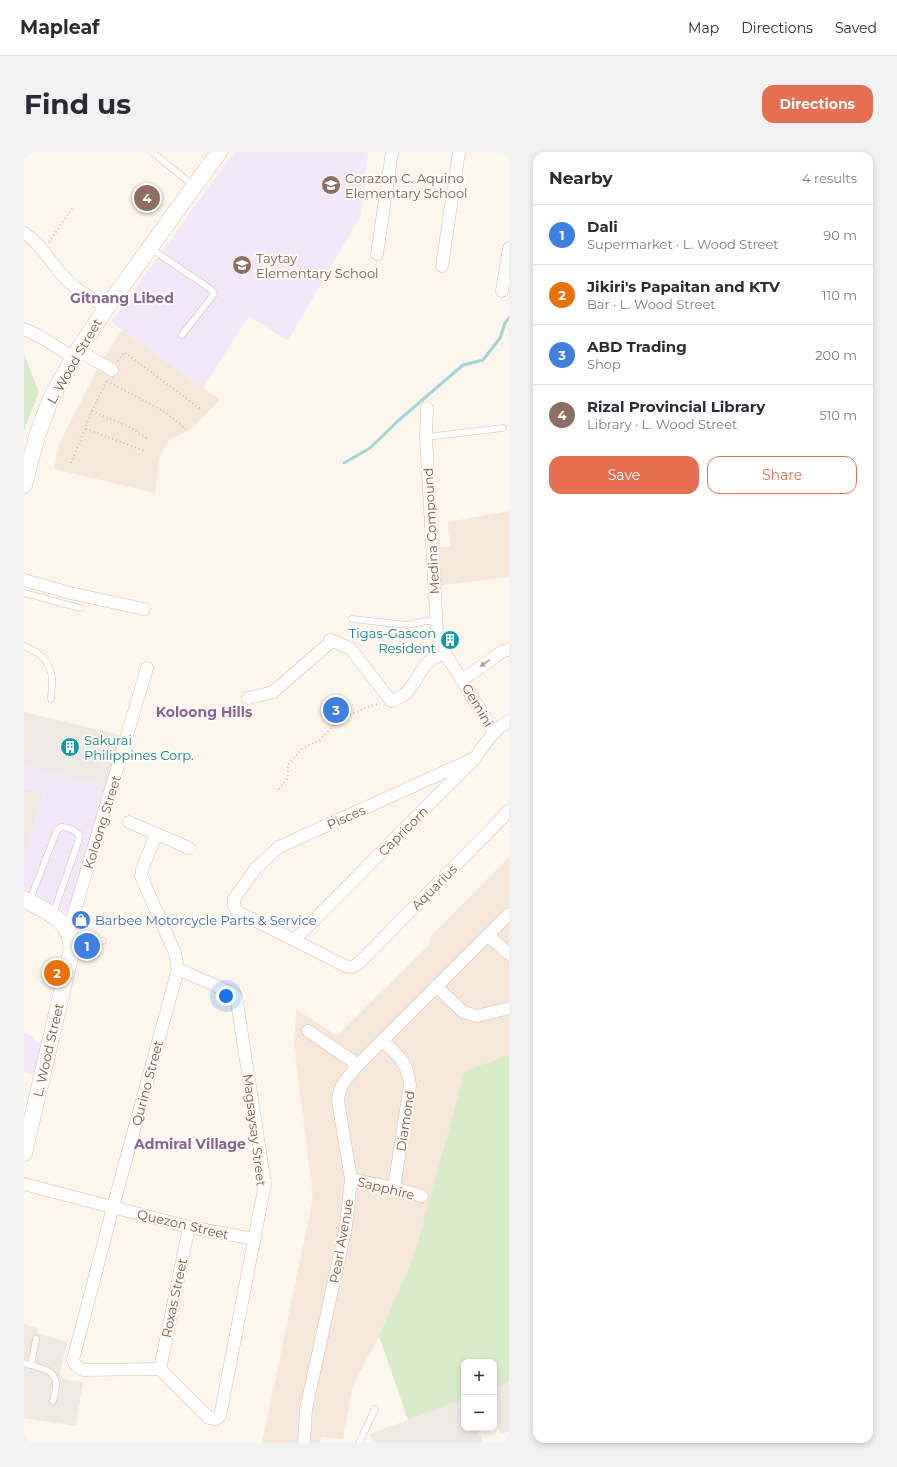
<!DOCTYPE html>
<html lang="en">
<head>
<meta charset="utf-8">
<style>
  :root { --surface:#fff; --page:#f2f2f3; --text:#2b2b33; --muted:#7c7c81; --line:#e1e1e2; --accent:#e76f51 }
  body { margin:0; font-family:Montserrat,sans-serif; background:var(--page); color:var(--text) }
  .controls { position:absolute; right:12px; bottom:12px; display:grid; overflow:hidden; border-radius:8px; box-shadow:0 2px 6px #0003 }
  .controls button { width:36px; height:36px; display:grid; place-items:center; padding:0; border:0; border-bottom:1px solid var(--line); background:var(--surface); color:var(--text); font:20px sans-serif }
  .you { position:absolute; left:202px; top:844px; width:14px; height:14px; margin:-10px; border:3px solid #fff; border-radius:50%; background:#1a73e8; box-shadow:0 0 0 6px #1a73e833 }
  .badge { display:grid; place-items:center; width:26px; height:26px; border-radius:50%; background:var(--accent); color:#fff; font-size:13px; font-weight:700 }
  .pin { position:absolute; translate:-50% -50%; border:2px solid #fff; box-shadow:0 1px 4px #0006 }
  .list { margin:0; padding:0; list-style:none }
  h2 { display:flex; justify-content:space-between; align-items:center; height:52px; margin:0; padding:0 16px; font-size:17px }
  h2 small { font-size:13px; font-weight:400; color:var(--muted) }
  .list li { display:grid; grid-template-columns:26px 1fr auto; gap:12px; align-items:center; box-sizing:border-box; height:60px; padding:0 16px; border-top:1px solid var(--line) }
  .list b { display:block; font-size:15px; white-space:nowrap }
  .list p { margin:0; font-size:13px; white-space:nowrap; color:var(--muted) }
  .list em { font-size:13px; font-style:normal; color:var(--muted) }
  .actions { display:flex; gap:8px; padding:12px 16px }
  .actions a { flex:1; padding:9px 0; border:1px solid var(--accent); border-radius:12px; text-align:center; font-size:14px; color:var(--accent) }
  .actions .main { background:var(--accent); color:#fff }
  .map { position:relative; flex:none; width:485px; height:1291px; overflow:hidden; border-radius:12px }
  header { display:flex; align-items:center; gap:24px; box-sizing:border-box; height:56px; padding:0 20px; background:var(--surface); border-bottom:1px solid var(--line) }
  header strong { font-size:19px }
  nav { display:flex; gap:22px; margin-inline-start:auto; font-size:14px }
  .intro { display:flex; align-items:center; justify-content:space-between; box-sizing:border-box; height:96px; padding:0 24px }
  h1 { margin:0; font-size:28px }
  .button { padding:10px 18px; border-radius:12px; background:var(--accent); color:#fff; font-size:14px; font-weight:700 }
  main { display:flex; gap:24px; padding:0 24px }
  aside { flex:1; background:var(--surface); border-radius:12px; box-shadow:0 2px 6px #0003 }
  .map>svg:first-child { display:block }
  .residential { fill:#f5e8da }
  .industrial { fill:#efe9e4 }
  .education { fill:#f3e8fa }
  .green { fill:#d8ecc9 }
  .lines { fill:none; stroke-linecap:round; stroke-linejoin:round }
  .stream { stroke:#a5d3da; stroke-width:3 }
  .lane-casing { stroke:#d1beb0; stroke-width:7 }
  .street-casing { stroke:#d1beb0; stroke-width:13 }
  .secondary-casing { stroke:#d6c0b0; stroke-width:17 }
  .path { stroke:#d9b8a5; stroke-width:2; stroke-dasharray:1 3; stroke-linecap:butt }
  .lane { stroke:#fff; stroke-width:6 }
  .street { stroke:#fff; stroke-width:12 }
  .secondary { stroke:#fff; stroke-width:16 }
  .oneway { fill:#af9d94 }
  .labels { text-anchor:middle; dominant-baseline:central; stroke-width:4; stroke-linejoin:round; paint-order:stroke }
  .education-label { font-size:13px; fill:#785e54; stroke:#fffaf3; text-anchor:start }
  .street-label { font-size:13px; fill:#7a5c4d; stroke:#fffaf3 }
  .culture-label { font-size:13px; fill:#0d838f; stroke:#fffaf3; text-anchor:end }
  .shop-label { font-size:13px; fill:#366cbe; stroke:#fffaf3; text-anchor:start }
  .neighbourhood-label { font-size:14px; font-weight:bold; fill:#846695; stroke:#fffaf3 }
</style>
</head>
<body>
<header>
<strong>Mapleaf</strong>
<nav><a>Map</a><a>Directions</a><a>Saved</a></nav>
</header>
<div class="intro"><h1>Find us</h1><a class="button">Directions</a></div>
<main>
<div class="map">
<svg width="485" height="1291" viewBox="0 0 485 1291">
  <rect width="100%" height="100%" fill="#fdf6ec"/>
  <g class="residential">
    <polygon points="98,178 196,248 169,276 145,288 136,304 131,341 30,317 35,292 76,212"/>
    <polygon points="485,359 485,425 413,434 411,396 427,394 424,370"/>
    <polygon points="485,705 485,903 441,920 390,1103 355,1184 329,1233 319,1287 297,1285 296,1291 238,1291 289,1046 270,894 272,857 313,884 405,793 407,784"/>
  </g>
  <g class="industrial">
    <polygon points="0,560 101,584 86,635 0,613"/>
    <polygon points="0,636 19,641 0,705"/>
    <polygon points="0,1172 13,1176 14,1181 43,1190 36,1221 39,1227 59,1230 52,1274 0,1266"/>
    <polygon points="485,1230 485,1279 477,1282 470,1264 470,1236"/>
    <polygon points="440,1247 440,1276 453,1276 459,1291 349,1291 346,1282"/>
  </g>
  <g class="education">
    <polygon points="210,0 344,0 337,63 264,189 225,164 179,236 94,175 88,169"/>
    <polygon points="0,613 86,635 49,764 0,736 0,705 19,641 0,636"/>
    <polygon points="0,881 10,884 9,888 18,892 10,922 0,920"/>
  </g>
  <g class="green">
    <polygon points="0,202 15,240 0,278"/>
    <polygon points="485,903 485,1230 470,1236 470,1210 440,1210 440,1247 384,1268 355,1184 390,1103 441,919"/>
  </g>
  <g class="lines">
    <polyline class="stream" points="320,311 346,296 375,268 439,213 459,208 476,186 481,171 485,166"/>
    <g class="lane-casing">
      <g id="lane">
        <polyline points="128,0 170,34"/>
        <polyline points="126,96 188,138 190,142 158,183"/>
        <polyline points="402,285 479,276"/>
        <polyline points="0,441 56,456"/>
        <polyline points="328,467 383,473 402,469 412,470"/>
        <path d="M0,494C15,500 25,508 28,525C29,531 27,540 27,547"/>
        <path d="M6,748L33,678L37,675C44,675 50,677 55,683L54,690L29,762"/>
        <polyline points="48,792 79,789"/>
        <path d="M0,1211C12,1215 33,1217 32,1233C32,1239 30,1244 29,1249"/>
        <polyline points="7,1213 12,1187"/>
        <polyline points="335,1291 351,1257"/>
      </g>
    </g>
    <g class="street-casing">
      <g id="street">
        <path d="M0,81C19,93 28,114 44,129C55,140 69,147 83,155"/>
        <polyline points="353,102 368,0"/>
        <polyline points="418,114 435,0"/>
        <polyline points="478,139 485,96"/>
        <polyline points="0,177 17,185 50,206"/>
        <polyline points="54,198 88,218"/>
        <polyline points="403,256 402,285 413,480 421,501 470,580"/>
        <polyline points="0,428 46,441 120,457"/>
        <path d="M306,488L326,496L367,549C371,547 378,545 381,542C398,526 394,510 421,501"/>
        <polyline points="439,527 479,499 485,498"/>
        <polyline points="224,546 249,540 308,489"/>
        <polyline points="451,606 255,695 232,716 210,747 210,754 214,760 321,814 329,815 335,811 485,659"/>
        <polyline points="105,670 165,696"/>
        <path d="M132,682L118,718L117,724L151,801L154,817L89,1055L49,1208C51,1214 54,1216 59,1218L136,1217L185,1266L192,1267L196,1264L197,1259L241,1032L212,844L208,841L154,817"/>
        <polyline points="44,778 48,768 123,516"/>
        <polyline points="465,784 485,802"/>
        <path d="M270,788L451,606C461,592 469,578 485,569"/>
        <polyline points="412,834 439,860 453,864 485,856"/>
        <polyline points="284,879 334,913"/>
        <path d="M359,889C375,905 383,909 386,933L370,1036"/>
        <polyline points="327,1027 370,1036 398,1044"/>
        <polyline points="0,1032 165,1075 230,1087"/>
        <polyline points="136,1217 165,1075"/>
        <path d="M280,1291L282,1257L322,1074L327,1027L314,949C315,933 324,925 334,913L485,762"/>
      </g>
    </g>
    <g class="secondary-casing">
      <g id="secondary">
        <polyline points="0,333 13,284 27,246 54,198 83,155 195,0"/>
        <path d="M0,747C23,760 51,769 47,801L0,1001"/>
      </g>
    </g>
    <g class="path">
      <polyline points="25,90 50,54"/>
      <polyline points="94,209 100,200 178,258"/>
      <polyline points="83,229 141,260 162,277"/>
      <polyline points="68,259 105,275 124,287"/>
      <polyline points="62,277 121,299"/>
      <polyline points="47,311 68,259 83,228"/>
      <polyline points="255,637 264,626 264,613 279,596 296,588 310,573 326,563 346,554 356,552"/>
    </g>
    <use href="#lane" class="lane"/>
    <use href="#street" class="street"/>
    <use href="#secondary" class="secondary"/>
  </g>
  <defs><path id="oneway-solid" d="M-6-.8H1V-3.2L6.5 0L1 3.2V.8H-6Z"/></defs>
  <use class="oneway" href="#oneway-solid" transform="translate(461 511) rotate(145)"/>
  <defs>
    <g id="school-disc" transform="scale(1)"><circle r="9.5" fill="#8d6e63" stroke="#fffaf3"/><path d="M0-5L7-2L0 1L-7-2ZM-4 1L0 2.5L4 1V4Q0 6-4 4Z" fill="#fff"/></g>
    <g id="building-disc" transform="scale(1)"><circle r="9.5" fill="#0f9aa8" stroke="#fffaf3"/><path d="M-4-6H4V6H1V3H-1V6H-4ZM-2.5-4.3h1.7v1.8h-1.7ZM.8-4.3h1.7v1.8H.8ZM-2.5-1h1.7V.8h-1.7ZM.8-1h1.7V.8H.8Z" fill="#fff"/></g>
    <g id="shop-disc" transform="scale(1)"><circle r="9.5" fill="#3f7fe0" stroke="#fffaf3"/><path d="M-5-2.5h2.3a2.7 3.5 0 0 1 5.4 0H5L5.5 6h-11ZM-1.5-2.5h3a1.5 2.3 0 0 0-3 0Z" fill="#fff"/></g>
  </defs>
  <g fill-rule="evenodd">
    <use href="#school-disc" x="307" y="33"/>
    <use href="#school-disc" x="218" y="113"/>
    <use href="#building-disc" x="426" y="488"/>
    <use href="#building-disc" x="46" y="595"/>
    <use href="#shop-disc" x="57" y="768"/>
  </g>
  <g class="labels">
    <g class="education-label">
      <text x="321" y="26">Corazon C. Aquino<tspan x="321" dy="15">Elementary School</tspan></text>
      <text x="232" y="106">Taytay<tspan x="232" dy="15">Elementary School</tspan></text>
    </g>
    <g class="street-label">
      <text transform="translate(50 209) rotate(-60)">L. Wood Street</text>
      <text transform="translate(407 379) rotate(-93)">Medina Compound</text>
      <text transform="translate(454 553) rotate(59)">Gemini</text>
      <text transform="translate(322 665) rotate(-24)">Pisces</text>
      <text transform="translate(78 670) rotate(-73)">Koloong Street</text>
      <text transform="translate(379 679) rotate(-45)">Capricorn</text>
      <text transform="translate(410 735) rotate(-45)">Aquarius</text>
      <text transform="translate(24 898) rotate(-77)">L. Wood Street</text>
      <text transform="translate(123 931) rotate(-75)">Qurino Street</text>
      <text transform="translate(381 969) rotate(-81)">Diamond</text>
      <text transform="translate(231 978) rotate(83)">Magsaysay Street</text>
      <text transform="translate(362 1036) rotate(14)">Sapphire</text>
      <text transform="translate(159 1072) rotate(13)">Quezon Street</text>
      <text transform="translate(317 1089) rotate(-80)">Pearl Avenue</text>
      <text transform="translate(150 1146) rotate(-78)">Roxas Street</text>
    </g>
    <g class="culture-label">
      <text x="412" y="481">Tigas-Gascon<tspan x="412" dy="15">Resident</tspan></text>
      <text x="60" y="588" text-anchor="start">Sakurai<tspan x="60" dy="15">Philippines Corp.</tspan></text>
    </g>
    <g class="shop-label">
      <text x="71" y="768">Barbee Motorcycle Parts &amp; Service</text>
    </g>
    <g class="neighbourhood-label">
      <text x="98" y="146">Gitnang Libed</text>
      <text x="180" y="560">Koloong Hills</text>
      <text x="166" y="992">Admiral Village</text>
    </g>
  </g>
</svg>
<div class="controls">
<button>+</button>
<button>−</button>
</div>
<div class="you"></div>
<div class="pin badge" style="left:63px;top:794px;background:#3f7fe0">1</div>
<div class="pin badge" style="left:33px;top:821px;background:#e8710a">2</div>
<div class="pin badge" style="left:312px;top:558px;background:#3f7fe0">3</div>
<div class="pin badge" style="left:123px;top:46px;background:#8d6e63">4</div>
</div>
<aside>
<h2>Nearby<small>4 results</small></h2>
<ul class="list">
<li><span class="badge" style="background:#3f7fe0">1</span><div><b>Dali</b><p>Supermarket · L. Wood Street</p></div><em>90 m</em></li>
<li><span class="badge" style="background:#e8710a">2</span><div><b>Jikiri's Papaitan and KTV</b><p>Bar · L. Wood Street</p></div><em>110 m</em></li>
<li><span class="badge" style="background:#3f7fe0">3</span><div><b>ABD Trading</b><p>Shop</p></div><em>200 m</em></li>
<li><span class="badge" style="background:#8d6e63">4</span><div><b>Rizal Provincial Library</b><p>Library · L. Wood Street</p></div><em>510 m</em></li>
</ul>
<div class="actions"><a class="main">Save</a><a>Share</a></div>
</aside>
</main>
</body>
</html>
